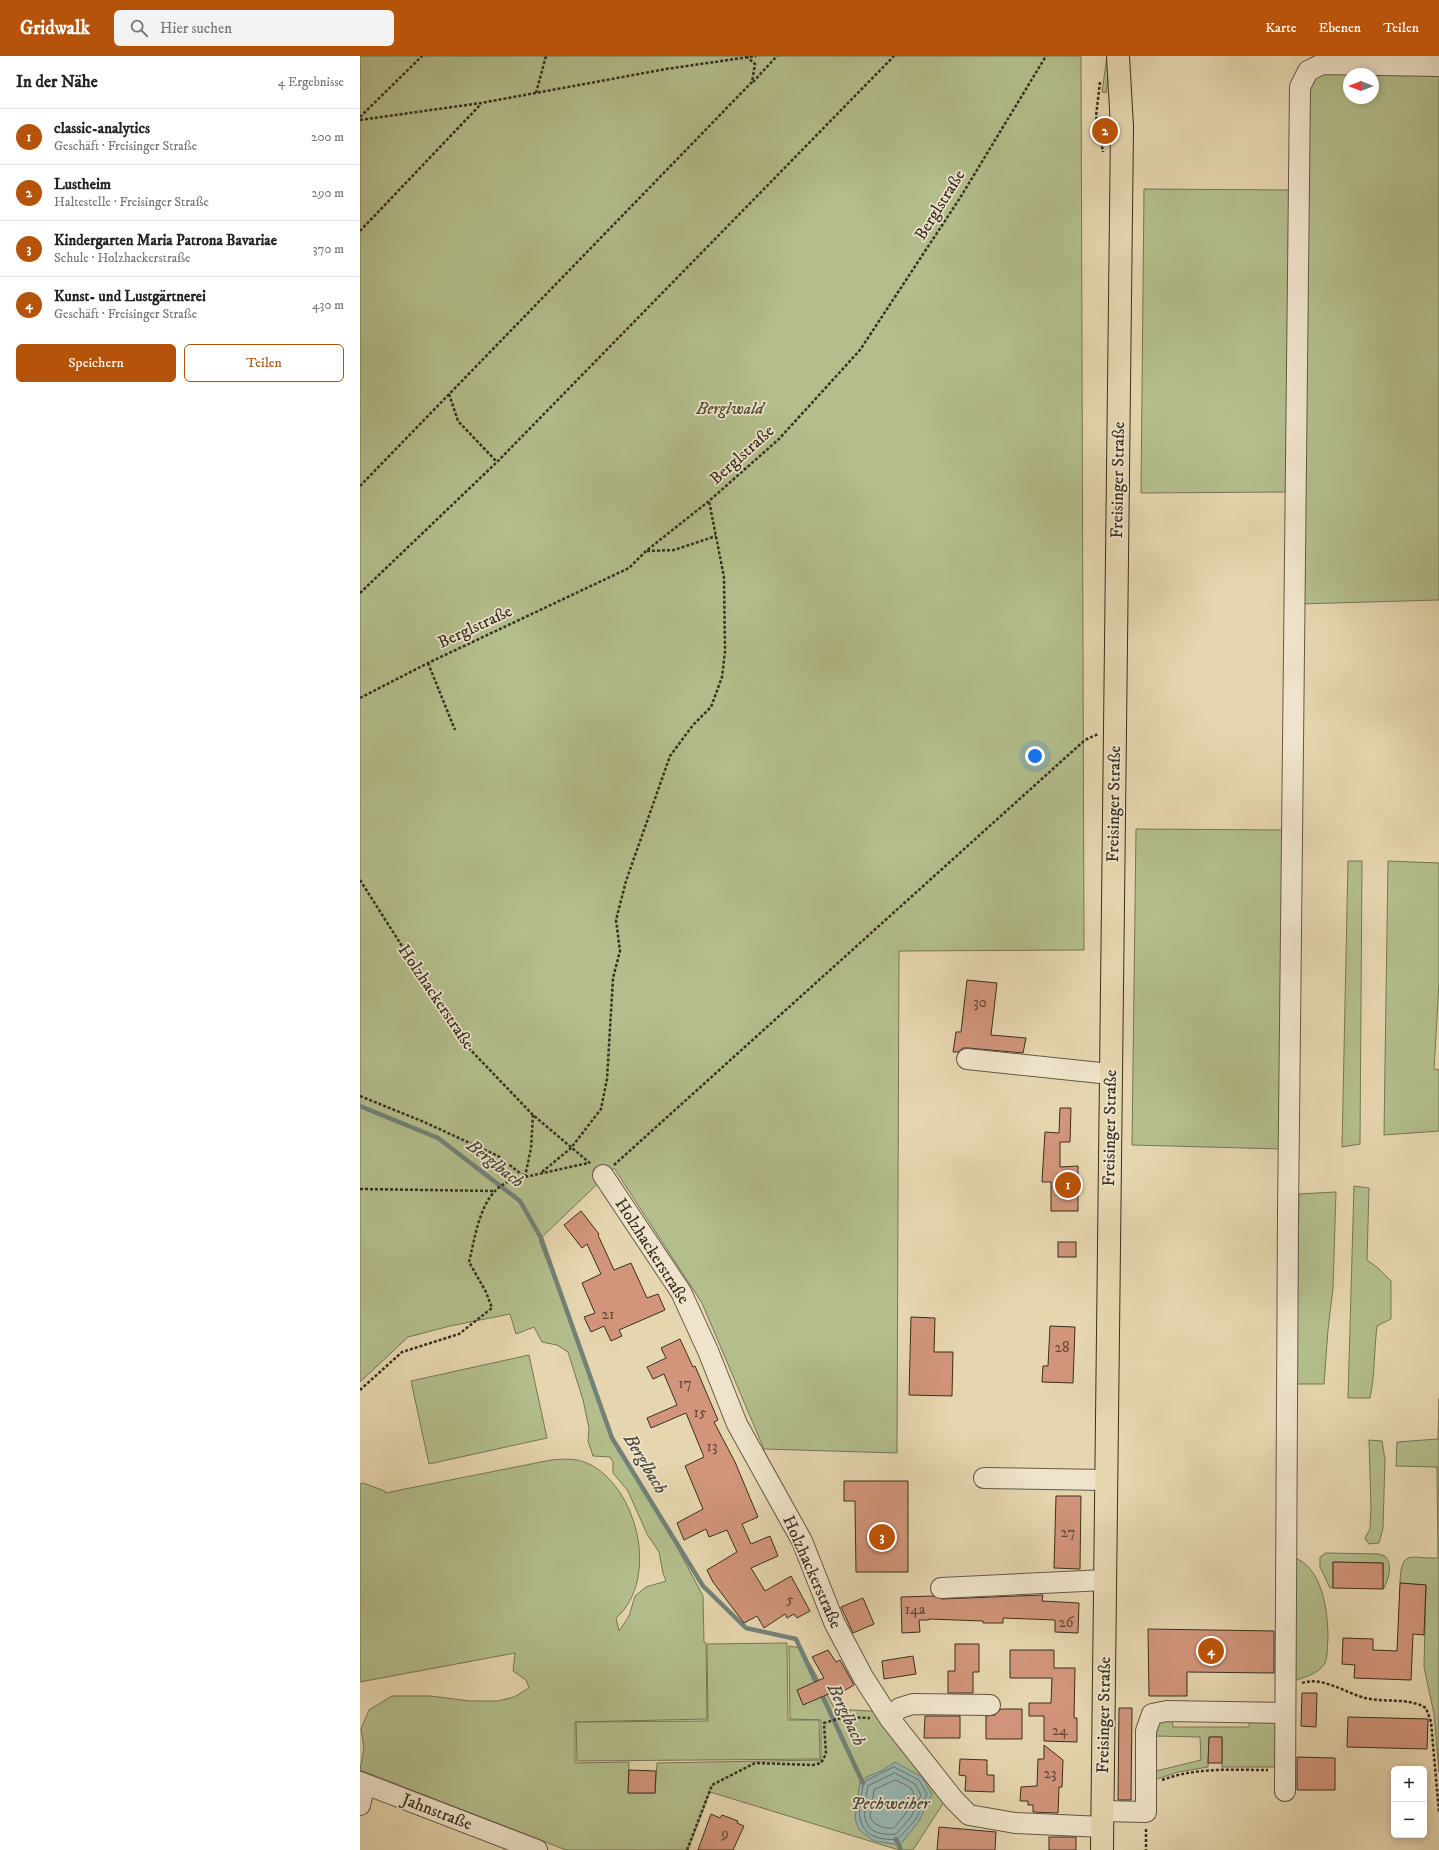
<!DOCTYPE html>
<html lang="de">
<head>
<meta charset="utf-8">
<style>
  :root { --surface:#fff; --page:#f2f2f2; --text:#222; --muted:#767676; --line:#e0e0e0; --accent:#b45309 }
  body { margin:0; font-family:"IM FELL DW Pica",serif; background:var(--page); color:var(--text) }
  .controls { position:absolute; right:12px; bottom:12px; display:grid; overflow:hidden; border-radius:6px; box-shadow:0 2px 6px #0003 }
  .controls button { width:36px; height:36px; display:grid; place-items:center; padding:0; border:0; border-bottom:1px solid var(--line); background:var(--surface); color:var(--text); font:20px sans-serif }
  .compass { position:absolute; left:983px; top:12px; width:36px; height:36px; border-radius:50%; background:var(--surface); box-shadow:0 2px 6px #0003; rotate:270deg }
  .you { position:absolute; left:675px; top:700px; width:14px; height:14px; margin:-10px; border:3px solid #fff; border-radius:50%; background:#1a73e8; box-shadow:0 0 0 6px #1a73e833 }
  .badge { display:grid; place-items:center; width:26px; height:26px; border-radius:50%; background:var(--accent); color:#fff; font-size:13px; font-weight:700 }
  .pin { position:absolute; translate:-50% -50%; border:2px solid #fff; box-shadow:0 1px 4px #0006 }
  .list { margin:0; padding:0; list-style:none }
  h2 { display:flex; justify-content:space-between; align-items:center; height:52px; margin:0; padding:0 16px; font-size:17px }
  h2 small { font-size:13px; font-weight:400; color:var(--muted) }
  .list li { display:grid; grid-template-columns:26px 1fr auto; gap:12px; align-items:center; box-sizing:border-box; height:56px; padding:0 16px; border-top:1px solid var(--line) }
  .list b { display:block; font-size:15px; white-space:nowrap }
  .list p { margin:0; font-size:13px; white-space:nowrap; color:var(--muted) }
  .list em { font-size:13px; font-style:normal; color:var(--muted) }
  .actions { display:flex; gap:8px; padding:12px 16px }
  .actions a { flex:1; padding:9px 0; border:1px solid var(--accent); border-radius:6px; text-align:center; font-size:14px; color:var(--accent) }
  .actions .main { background:var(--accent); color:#fff }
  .icon { flex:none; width:22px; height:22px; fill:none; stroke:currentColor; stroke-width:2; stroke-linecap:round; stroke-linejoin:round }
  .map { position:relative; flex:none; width:1079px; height:1794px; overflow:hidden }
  header { display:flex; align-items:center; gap:24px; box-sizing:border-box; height:56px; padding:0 20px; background:var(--accent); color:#fff }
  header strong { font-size:19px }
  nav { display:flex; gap:22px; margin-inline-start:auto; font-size:14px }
  .search { width:280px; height:36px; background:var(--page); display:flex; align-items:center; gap:10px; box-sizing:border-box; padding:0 14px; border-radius:6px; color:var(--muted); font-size:15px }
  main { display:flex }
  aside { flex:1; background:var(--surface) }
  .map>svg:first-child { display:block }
  .green { fill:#b3be8c; stroke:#767658; fill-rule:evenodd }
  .water { fill:#98b7b3; stroke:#728179 }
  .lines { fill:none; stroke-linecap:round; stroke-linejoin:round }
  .shore { stroke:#68736b; stroke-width:1 }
  .stream { stroke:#728179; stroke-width:4.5 }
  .building { fill:#d2957b; stroke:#382f23 }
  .minor-casing { stroke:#645946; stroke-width:22 }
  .major-casing { stroke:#382f23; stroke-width:24 }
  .path { stroke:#382f23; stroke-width:2.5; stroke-dasharray:3 2; stroke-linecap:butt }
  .minor { stroke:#efe4cb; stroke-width:20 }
  .major { stroke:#e6d6af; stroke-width:22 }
  .labels { text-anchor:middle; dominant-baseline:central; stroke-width:3.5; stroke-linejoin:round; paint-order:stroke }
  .number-label { font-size:15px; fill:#5e4839 }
  .street-label { font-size:17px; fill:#382f23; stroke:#efe4cb }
  .park-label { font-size:17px; font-style:italic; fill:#514c38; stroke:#efe4cb }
  .water-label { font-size:18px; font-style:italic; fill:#4b4a40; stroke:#efe4cb }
</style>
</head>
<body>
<header>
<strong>Gridwalk</strong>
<div class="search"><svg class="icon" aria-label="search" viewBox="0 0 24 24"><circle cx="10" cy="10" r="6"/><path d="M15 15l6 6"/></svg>Hier suchen</div>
<nav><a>Karte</a><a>Ebenen</a><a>Teilen</a></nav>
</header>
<main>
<aside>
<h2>In der Nähe<small>4 Ergebnisse</small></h2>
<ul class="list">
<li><span class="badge">1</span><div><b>classic-analytics</b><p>Geschäft · Freisinger Straße</p></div><em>200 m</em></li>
<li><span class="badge">2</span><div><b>Lustheim</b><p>Haltestelle · Freisinger Straße</p></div><em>290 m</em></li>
<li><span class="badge">3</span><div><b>Kindergarten Maria Patrona Bavariae</b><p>Schule · Holzhackerstraße</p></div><em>370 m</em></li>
<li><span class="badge">4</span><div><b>Kunst- und Lustgärtnerei</b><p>Geschäft · Freisinger Straße</p></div><em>430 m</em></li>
</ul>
<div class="actions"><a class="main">Speichern</a><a>Teilen</a></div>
</aside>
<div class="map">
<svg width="1079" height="1794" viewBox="0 0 1079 1794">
  <rect width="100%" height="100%" fill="#e6d6af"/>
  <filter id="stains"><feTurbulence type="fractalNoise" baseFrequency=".005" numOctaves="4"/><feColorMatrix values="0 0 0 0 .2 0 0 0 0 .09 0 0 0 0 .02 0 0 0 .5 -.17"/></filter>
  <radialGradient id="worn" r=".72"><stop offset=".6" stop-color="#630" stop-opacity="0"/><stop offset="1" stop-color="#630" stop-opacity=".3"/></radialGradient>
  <g class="green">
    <path d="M0,0H721L724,894L539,895L537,1397L404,1393L342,1247L254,1112L179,1184L210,1265L251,1381L311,1480L343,1540L344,1586L346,1587L347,1663L215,1666V1707L269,1706L268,1737H295L297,1707L461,1704V1664L430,1663L429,1590L441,1592L475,1653L527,1656L586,1743L553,1794H539L350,1736L328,1794H206L0,1714L4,1692L1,1673L9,1654L32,1640H70L110,1645H138L154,1641L169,1632L166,1624L153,1615L155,1597L0,1626V1428L3,1427L25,1435V1437L191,1404C203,1403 215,1402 227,1407C278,1430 300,1524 256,1562L259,1575L269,1560L275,1540L286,1531L306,1525L303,1517L299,1496L287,1478L268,1435L253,1417V1406L250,1401L233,1400L228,1385L229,1372L223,1344L208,1296L197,1289L182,1286L174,1271L156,1278L150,1258L90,1270L48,1281L0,1326Z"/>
    <polygon points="747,0 751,0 746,37 742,36"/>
    <path d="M1079,14V544L939,548L944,36L953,16ZM989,18H1013V42H989Z"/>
    <polygon points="784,133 932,134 929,436 781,437"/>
    <polygon points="776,773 926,774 922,1093 772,1089"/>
    <polygon points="988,805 1002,805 1000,1088 982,1091"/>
    <polygon points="1028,805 1079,807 1079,927 1074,1013 1079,1014 1079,1075 1024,1079"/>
    <path d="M994,1130L1009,1132L1007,1204L1018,1212L1031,1225V1263L1017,1270C1014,1294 1015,1319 1010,1342H988Z"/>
    <polygon points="976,1136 973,1232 968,1274 964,1328 936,1328 939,1138"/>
    <polygon points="169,1299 187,1382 69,1408 51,1325"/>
    <path d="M1079,1342V1716L1074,1658L1064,1611L1066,1529L1040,1527C1041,1492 1051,1503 1078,1502L1077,1411L1036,1410L1037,1386L1078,1383Z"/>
    <polygon points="1009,1384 1022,1385 1025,1404 1023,1472 1019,1487 1009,1488 1005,1482 1010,1473 1011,1452"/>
    <path d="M966,1497L1018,1498L1025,1500C1033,1509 1029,1522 1024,1532L1023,1533V1507L973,1506V1532H970L960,1511V1501Z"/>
    <path d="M933,1501C963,1511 968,1556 968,1583C967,1590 968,1601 965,1607C959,1618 944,1621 934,1625Z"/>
    <polygon points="427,1587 428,1664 459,1664 460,1703 217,1705 216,1666 348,1665 347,1588"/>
    <polygon points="812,1660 813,1671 889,1671 890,1664 917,1662 920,1711 862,1711 862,1681 849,1681 848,1711 818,1716 791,1725 792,1716 841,1704 840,1681 794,1680 795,1667"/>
  </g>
  <polygon class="water" points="535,1706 562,1721 572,1738 559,1765 540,1789 514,1785 499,1774 495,1763 500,1724 523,1714"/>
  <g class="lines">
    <g class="shore">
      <path d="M534,1711L559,1724L567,1738L556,1763L537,1784C531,1783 522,1784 516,1781C492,1772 500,1745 504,1726Z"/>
      <path d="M535,1717L555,1728L561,1739L551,1761L536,1778C498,1781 503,1756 508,1730Z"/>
      <path d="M536,1724L551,1732L554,1739L546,1757L534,1772C525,1773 514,1770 510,1761L514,1734Z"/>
    </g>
    <g class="stream">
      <polyline points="0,1050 78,1082 160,1145 181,1182 252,1382 343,1530 386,1572 436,1583 503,1727"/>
      <polyline points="536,1783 541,1794"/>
    </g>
  </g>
  <g class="building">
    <polygon points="607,924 637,927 631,979 666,982 663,997 608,992 603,992 598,996 593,996 596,976 601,976"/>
    <polygon points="700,1052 711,1052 710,1086 700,1086 700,1111 718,1110 718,1155 691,1155 691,1126 682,1126 685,1076 699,1077"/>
    <polygon points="221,1155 239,1178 238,1179 254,1214 271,1207 287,1242 298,1238 305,1254 259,1274 262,1280 251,1285 244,1270 231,1276 224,1261 235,1257 222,1227 241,1218 227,1188 222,1192 204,1169"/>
    <rect x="698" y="1186" width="18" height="15"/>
    <polygon points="551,1261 575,1262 574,1296 593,1296 592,1340 549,1339"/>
    <polygon points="690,1270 715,1271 713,1327 682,1326 683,1310 688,1310"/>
    <polygon points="320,1283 333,1311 335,1310 358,1364 354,1366 375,1406 398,1461 382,1468 391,1488 410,1480 418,1500 391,1512 405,1535 431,1520 450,1555 437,1562 434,1558 427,1562 425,1558 404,1572 397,1560 384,1567 353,1526 347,1514 377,1496 367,1474 349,1481 346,1473 324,1484 317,1467 343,1453 325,1410 344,1401 326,1357 291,1372 287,1362 317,1349 304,1318 293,1323 287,1311 306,1302 301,1292"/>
    <polygon points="484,1425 548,1425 548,1516 496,1516 495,1445 484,1445"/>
    <polygon points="696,1440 721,1440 720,1513 694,1512"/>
    <polygon points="973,1506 1023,1507 1023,1533 973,1532"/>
    <polygon points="1040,1527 1066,1529 1064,1579 1053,1578 1051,1624 994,1622 995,1609 982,1608 983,1582 1013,1583 1013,1594 1037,1595"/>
    <polygon points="683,1539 682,1545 719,1547 718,1577 695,1576 695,1564 643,1562 643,1567 623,1567 623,1565 569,1563 569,1564 559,1564 560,1576 542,1577 541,1541 573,1540 582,1543"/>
    <polygon points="503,1542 514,1568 493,1577 481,1551"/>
    <polygon points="788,1573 914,1575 914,1617 827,1616 827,1640 789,1640"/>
    <polygon points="595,1588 619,1588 619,1616 613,1616 613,1637 588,1637 588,1615 595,1615"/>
    <polygon points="468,1594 476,1606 480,1604 494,1629 475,1640 473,1636 443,1649 437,1634 464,1622 452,1601"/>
    <polygon points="650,1594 694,1594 694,1612 715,1612 714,1662 717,1662 717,1686 684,1685 684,1660 669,1660 669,1647 691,1647 692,1622 650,1622"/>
    <polygon points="553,1600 556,1618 524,1623 522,1605"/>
    <polygon points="942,1637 957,1637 956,1671 941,1670"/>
    <polygon points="759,1652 772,1652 771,1744 758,1744"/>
    <polygon points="641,1653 662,1653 662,1683 626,1683 626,1660 635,1659"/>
    <polygon points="565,1660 600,1660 600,1682 564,1682"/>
    <polygon points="988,1661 1068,1663 1067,1693 987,1691"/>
    <polygon points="849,1681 862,1681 862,1707 848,1707"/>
    <polygon points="684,1689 703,1704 702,1731 699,1731 698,1757 673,1756 673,1749 668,1749 668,1745 660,1745 661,1731 677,1730 678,1703 684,1703"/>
    <polygon points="937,1701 975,1702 975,1734 937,1734"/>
    <polygon points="600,1703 627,1704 627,1719 634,1719 634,1736 605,1735 606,1720 599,1719"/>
    <polygon points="269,1714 296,1715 295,1737 268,1737"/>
    <polygon points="351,1758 360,1762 362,1759 378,1765 377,1767 384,1770 373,1794 338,1794"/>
    <polygon points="579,1771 636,1776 635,1794 577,1794"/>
    <rect x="689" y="1781" width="27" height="13"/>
  </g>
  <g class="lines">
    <g class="minor-casing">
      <g id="minor">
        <polyline points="607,1003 750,1018"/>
        <polyline points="243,1119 321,1236 348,1295 377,1368 442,1485 474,1566 503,1621 530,1663 594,1744 609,1759 655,1767 743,1771"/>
        <polyline points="624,1422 745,1424"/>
        <polyline points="581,1532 745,1524"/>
        <polyline points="529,1661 540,1652 553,1648 630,1649"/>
        <polyline points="0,1726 177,1794"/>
        <polyline points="925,1735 928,1158 940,31 948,15 962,8 1079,10"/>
        <polyline points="0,1749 5,1728"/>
        <polyline points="743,1755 786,1756 786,1675 792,1658 807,1655 925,1657"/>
      </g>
    </g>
    <g class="major-casing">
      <polyline id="major" points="742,1794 762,71 758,0"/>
    </g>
    <g class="path">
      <polyline points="393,26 417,0"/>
      <polyline points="740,26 736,60 743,96"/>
      <polyline points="176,37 186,0"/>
      <polyline points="0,61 62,0"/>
      <polyline points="0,64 121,47 306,13 396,0"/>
      <polyline points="0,175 121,48"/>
      <polyline points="89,338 98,365 137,406"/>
      <polyline points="0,430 392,26 395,8 387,1"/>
      <polyline points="287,495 314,494 356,480"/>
      <polyline points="0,537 137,406 534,0"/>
      <polyline points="68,607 95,674"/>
      <polyline points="0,642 68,607 269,512 286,495 349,445 419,383 500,294 600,142 686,0"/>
      <polyline points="0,824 103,986 173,1059 231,1108"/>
      <polyline points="0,1040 64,1066 138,1100 165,1121 228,1107"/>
      <polyline points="254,1109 725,684 738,678"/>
      <polyline points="182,1116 211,1092 241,1053 247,1023 253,922 260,895 256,864 266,825 310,700 333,669 351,651 362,621 365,596 364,521 349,445"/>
      <polyline points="0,1133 135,1135"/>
      <path d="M0,1334L42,1296L99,1278L132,1252L126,1236L109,1206C115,1182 120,1141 144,1128C150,1124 159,1123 165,1121L171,1092L173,1059"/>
      <path d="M942,1627C962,1620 986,1637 1005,1642C1025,1647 1048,1641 1066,1652L1071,1666L1079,1756"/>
      <path d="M802,1724C836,1711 873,1714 908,1714"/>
      <polyline points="786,1773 786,1794"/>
      <polyline points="327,1794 352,1729 395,1707 453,1709 461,1707 466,1698 464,1667 484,1661 510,1662"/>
    </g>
    <use href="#minor" class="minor"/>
    <use href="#major" class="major"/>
  </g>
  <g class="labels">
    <g class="number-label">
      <text x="620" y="946">30</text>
      <text x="248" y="1258">21</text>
      <text x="702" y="1291">28</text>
      <text x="325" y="1327">17</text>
      <text x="340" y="1356">15</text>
      <text x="352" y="1390">13</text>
      <text x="708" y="1476">27</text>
      <text x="430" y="1543">5</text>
      <text x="555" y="1553">14a</text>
      <text x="706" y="1566">26</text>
      <text x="700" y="1674">24</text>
      <text x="690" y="1717">23</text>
      <text x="365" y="1777">9</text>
    </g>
    <g class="street-label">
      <text transform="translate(580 149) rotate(-58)">Berglstraße</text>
      <text transform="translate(382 399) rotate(-42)">Berglstraße</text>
      <text transform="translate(758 424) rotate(-89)">Freisinger Straße</text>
      <text transform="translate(115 571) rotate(-25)">Berglstraße</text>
      <text transform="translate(754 748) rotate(-89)">Freisinger Straße</text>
      <text transform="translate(76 941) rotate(56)">Holzhackerstraße</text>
      <text transform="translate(750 1072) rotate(-89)">Freisinger Straße</text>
      <text transform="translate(292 1195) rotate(57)">Holzhackerstraße</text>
      <text transform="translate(452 1516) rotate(66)">Holzhackerstraße</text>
      <text transform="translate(744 1659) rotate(-89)">Freisinger Straße</text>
      <text transform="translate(77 1756) rotate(21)">Jahnstraße</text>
    </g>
    <g class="park-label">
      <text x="370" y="353">Berglwald</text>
    </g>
    <g class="water-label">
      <text transform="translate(135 1108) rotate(38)">Berglbach</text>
      <text transform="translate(285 1408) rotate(59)">Berglbach</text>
      <text transform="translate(486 1659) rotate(65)">Berglbach</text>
      <text x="530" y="1748">Pechweiher</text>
    </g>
  </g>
  <rect width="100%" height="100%" filter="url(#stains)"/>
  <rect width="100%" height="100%" fill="url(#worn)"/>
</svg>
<div class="controls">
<button>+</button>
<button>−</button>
</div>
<svg class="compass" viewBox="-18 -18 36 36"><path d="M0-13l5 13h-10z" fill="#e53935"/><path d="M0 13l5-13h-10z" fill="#767676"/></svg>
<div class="you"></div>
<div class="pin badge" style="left:708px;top:1129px">1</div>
<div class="pin badge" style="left:745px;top:75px">2</div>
<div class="pin badge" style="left:522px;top:1481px">3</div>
<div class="pin badge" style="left:851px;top:1595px">4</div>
</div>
</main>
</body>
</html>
